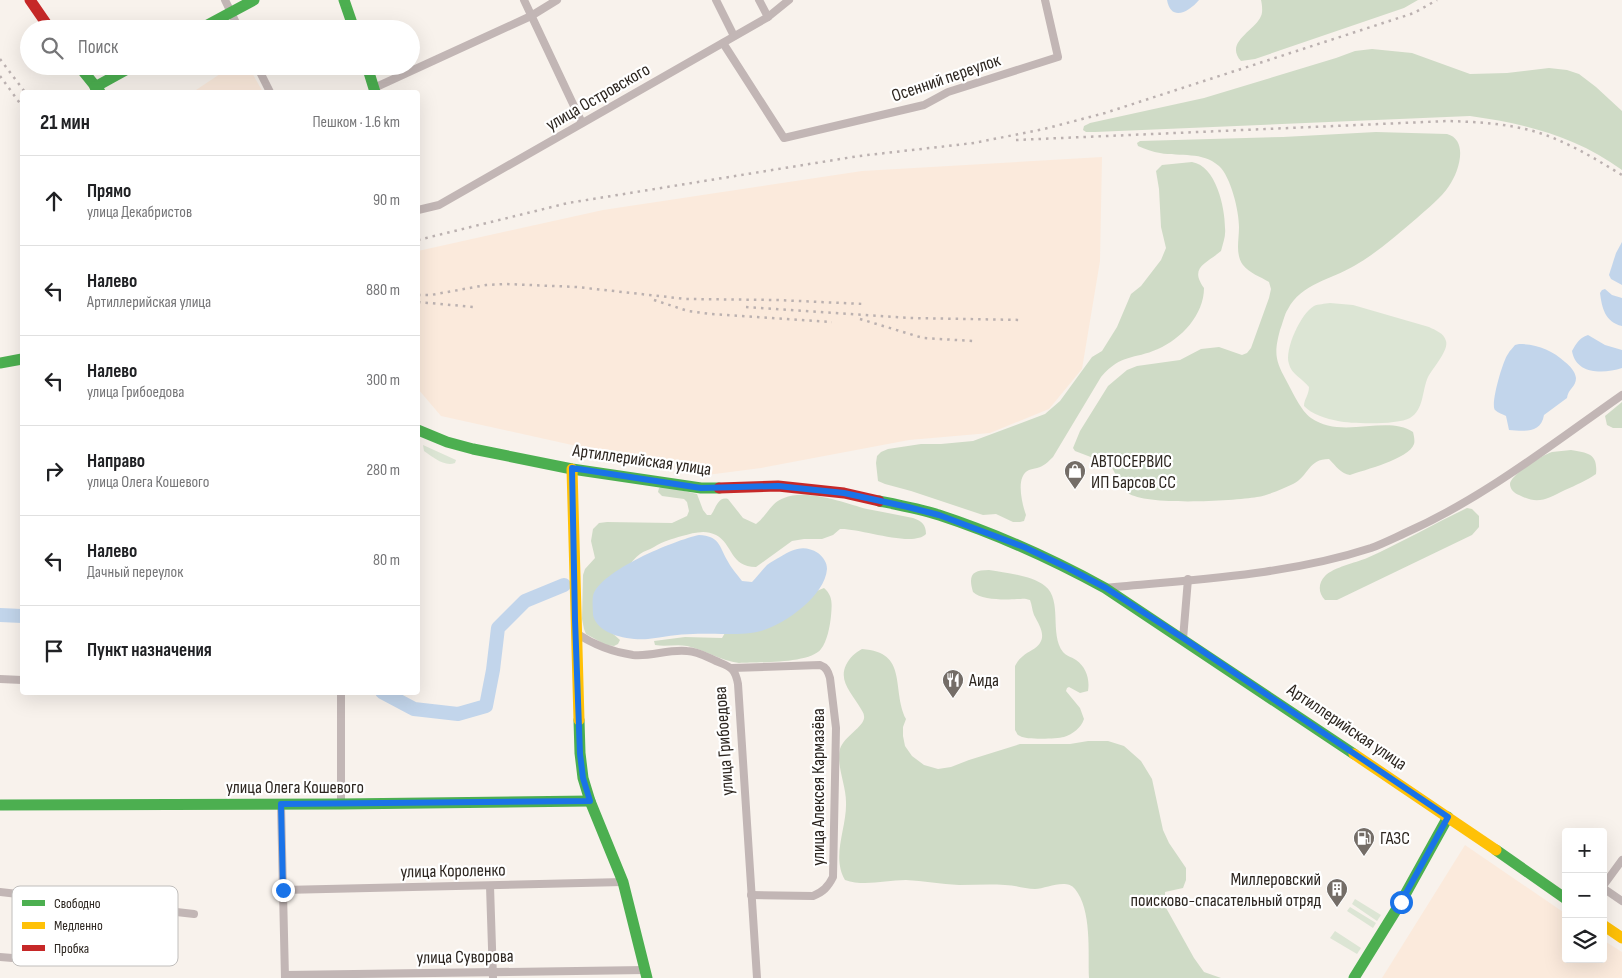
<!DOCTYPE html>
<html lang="ru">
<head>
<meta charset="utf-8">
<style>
  :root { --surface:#fff; --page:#f6f6f6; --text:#202124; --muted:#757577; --line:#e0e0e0 }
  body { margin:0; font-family:"Sofia Sans Condensed",sans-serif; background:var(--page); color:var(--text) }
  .controls { position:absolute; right:15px; bottom:15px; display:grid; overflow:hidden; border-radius:5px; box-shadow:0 5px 20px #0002 }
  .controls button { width:45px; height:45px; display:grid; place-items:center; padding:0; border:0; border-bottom:1px solid var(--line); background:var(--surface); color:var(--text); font:25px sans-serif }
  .stop { position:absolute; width:15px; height:15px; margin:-11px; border:4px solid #1a73e8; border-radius:50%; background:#fff }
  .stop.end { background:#1a73e8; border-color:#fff; box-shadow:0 1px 5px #0008 }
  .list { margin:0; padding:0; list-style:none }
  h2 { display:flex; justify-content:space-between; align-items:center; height:65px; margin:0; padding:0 20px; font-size:21px }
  h2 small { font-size:16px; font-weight:400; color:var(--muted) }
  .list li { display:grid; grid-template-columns:32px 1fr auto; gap:15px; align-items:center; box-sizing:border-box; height:90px; padding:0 20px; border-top:1px solid var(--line) }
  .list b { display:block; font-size:19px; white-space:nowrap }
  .list p { margin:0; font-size:16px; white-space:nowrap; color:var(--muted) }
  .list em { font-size:16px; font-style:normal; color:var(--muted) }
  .icon { flex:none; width:28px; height:28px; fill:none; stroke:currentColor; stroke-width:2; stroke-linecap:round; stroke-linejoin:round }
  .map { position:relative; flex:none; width:1622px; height:978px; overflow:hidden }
  .search { position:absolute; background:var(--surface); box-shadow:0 5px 20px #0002; left:20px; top:20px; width:400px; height:55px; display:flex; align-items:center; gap:12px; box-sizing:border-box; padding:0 18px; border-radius:28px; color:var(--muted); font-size:19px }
  .panel { position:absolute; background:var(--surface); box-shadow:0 5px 20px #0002; left:20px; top:90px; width:400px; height:605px; border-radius:5px }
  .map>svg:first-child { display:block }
  .built { fill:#fbeadc }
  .green { fill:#dce5d4 }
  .forest { fill:#cfdbc6 }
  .water { fill:#c2d5eb }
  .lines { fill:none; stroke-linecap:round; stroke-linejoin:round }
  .river { stroke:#c2d5eb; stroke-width:14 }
  .street { stroke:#c2b6b5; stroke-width:8 }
  .fast { stroke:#4caf50; stroke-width:11 }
  .slow { stroke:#ffc107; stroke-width:11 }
  .jam { stroke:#c62828; stroke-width:11 }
  .rail { stroke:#bbb1b0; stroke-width:2.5; stroke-dasharray:2.5 5; stroke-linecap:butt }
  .route { stroke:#1a73e8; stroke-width:6 }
  .labels { text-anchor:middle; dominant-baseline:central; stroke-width:4.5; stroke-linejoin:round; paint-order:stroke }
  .street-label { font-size:18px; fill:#2d2620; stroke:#fff }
  .poi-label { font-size:18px; fill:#2d2620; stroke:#fff; text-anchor:start }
  .key { fill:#fff; stroke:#c0bebc; stroke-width:1 }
  .key-label { font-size:14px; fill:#2d2620 }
</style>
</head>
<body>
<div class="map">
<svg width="1622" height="978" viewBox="0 0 1622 978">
  <rect width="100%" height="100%" fill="#f8f2ec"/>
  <g class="built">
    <polygon points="232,66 248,66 263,92 193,92"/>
    <polygon points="1102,157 1100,261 1082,369 1049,409 990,433 909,440 761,468 707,475 441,416 418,389 418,251 603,210 862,171"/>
    <polygon points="1465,845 1566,914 1566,959 1603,959 1603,940 1622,952 1622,978 1382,978"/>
  </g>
  <g class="green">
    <path d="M1330,303L1353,305L1429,327C1435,330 1444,333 1446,341C1449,350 1433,368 1428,377C1422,390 1424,410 1410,418C1398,425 1352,424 1338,421C1327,419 1311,414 1304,406C1304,399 1309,395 1309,387C1303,379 1291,374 1289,364C1284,350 1301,313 1314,306C1318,304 1325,304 1330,303Z"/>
    <path d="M423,445L456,460L455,463C444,467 433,457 424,451Z"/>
    <polygon points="1355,899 1381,915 1377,921 1352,904"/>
    <polygon points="1350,907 1376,923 1373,928 1347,911"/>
    <polygon points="1335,931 1361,948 1357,954 1330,938"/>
  </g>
  <g class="forest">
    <path d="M1261,0H1418L1404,8L1255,59L1241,61C1224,42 1255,31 1261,16C1263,12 1262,4 1261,0Z"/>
    <path d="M1372,49L1412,53L1470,74L1507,73L1549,68L1567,70L1579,74L1596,87L1622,111V170C1575,136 1527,124 1470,116L1095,132H1086L1083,130L1084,126L1090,123L1204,98L1336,58L1355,51Z"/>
    <path d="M1376,132L1447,134C1469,140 1459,172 1449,186C1441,198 1428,208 1417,218C1397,235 1377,253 1354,266C1332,279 1301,284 1288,309C1284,315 1283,323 1280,330C1274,353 1275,360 1286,380C1292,391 1301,411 1311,418C1342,440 1387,414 1413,432C1414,436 1415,441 1414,444C1409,459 1364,470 1350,475C1341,474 1336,466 1329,459C1308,459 1309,476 1293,484C1282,489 1269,495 1257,497C1233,501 1146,506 1128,493C1118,486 1117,473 1109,464L1075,451L1073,448L1080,431L1108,386L1127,370L1137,366L1180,360L1201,349L1219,347L1242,355L1247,353L1251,348L1269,298L1271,289L1269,282C1261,277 1249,273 1243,265C1235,254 1239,240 1239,227C1239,211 1231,177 1219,166C1202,151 1181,157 1160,153C1153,152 1145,149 1138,146L1137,143L1140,141L1283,137Z"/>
    <path d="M1192,162C1216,166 1225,207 1225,228C1226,236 1223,243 1221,251C1206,264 1189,267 1204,288C1204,315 1181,339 1158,349C1133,360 1122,353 1101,377L1053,457C1048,462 1044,466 1037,468C1034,469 1031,469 1029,470C1015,476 1022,504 1026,515L1024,521L1020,522H1013L996,514L983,515L911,491L885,484L878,481L876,463L877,456L881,452L888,449L921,444H941L973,441L1045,414L1060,401L1092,357L1102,351L1117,327L1131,294L1141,286L1161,260L1166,248L1161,227L1159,189L1156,171L1162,165Z"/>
    <polygon points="1622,402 1622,428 1613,428 1607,425 1605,416"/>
    <path d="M1571,450C1589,453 1598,454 1596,474C1586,481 1576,485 1565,490C1547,499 1538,505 1519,495C1514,493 1510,489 1510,484C1510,475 1544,454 1552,452C1558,451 1565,451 1571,450Z"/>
    <path d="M663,486L697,494L703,510L707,515H711C716,508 718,496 728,499L743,518L756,524C767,516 770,503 784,498C806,488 845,503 867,509C883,512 898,515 913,518C922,521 926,525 926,534C913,548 860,528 840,529L833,535L822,539H804L792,541L756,567C730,567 733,544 716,535C705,529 693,533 682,536C672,539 663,541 654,547C649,550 644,551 640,554C622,567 610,604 602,624L620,640L618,644L614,646L606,645L586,634L584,629L582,619L583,575L585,569L595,558L591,541L593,529L599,523L607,522L672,523L687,516L689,511L687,502L684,499L662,496L658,492L659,488Z"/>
    <path d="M1467,508L1472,509L1479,516V527L1472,535L1337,600H1325C1318,593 1318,583 1325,576C1334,567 1355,563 1367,558C1401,543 1433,524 1467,508Z"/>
    <path d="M989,570C1006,573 1031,575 1045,586C1063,600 1049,634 1063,652C1066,656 1072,657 1076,660C1086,667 1090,679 1088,691L1080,693L1069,687L1067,688L1066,691L1080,708L1084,719C1081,728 1073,734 1064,737C1056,739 1026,740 1020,736C1017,735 1017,733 1015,730V666C1019,658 1025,654 1032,650C1049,640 1041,628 1034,615C1032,610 1032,605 1030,600C1024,598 1023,599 1017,599C1005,600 981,600 973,592C968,575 972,570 989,570Z"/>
    <path d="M824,588C833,596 832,604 831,616C830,626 827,642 821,649C810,664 757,662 739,663C721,661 705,650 687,646C676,644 666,647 655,645L654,641L685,637L722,638L729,626Z"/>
    <path d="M862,649C909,652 891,689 906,719L903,727V736L905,746L912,756L924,765L938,769L951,767L969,760L1020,744H1070L1088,741H1108L1124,746L1141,761L1152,779L1163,830L1169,843L1186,868V880L1183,888L1165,892V906L1194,958L1204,972L1221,978H1089C1088,952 1092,910 1075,889C1066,878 1046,889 1035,889C1025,889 1015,885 1005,885C989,884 974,885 959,885C941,884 923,881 906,880C885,880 865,887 845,880C831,856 847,828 846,802C846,785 836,765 840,749C844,736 866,726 864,716C864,713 862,711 861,709C853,694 838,682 846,665C850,657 855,653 862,649Z"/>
  </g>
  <g class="water">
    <path d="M1167,0H1199C1189,12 1171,22 1167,0Z"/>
    <polygon points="1622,242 1622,285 1611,279 1609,275 1616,253"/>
    <path d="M1605,289L1612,295L1622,298V326C1605,322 1602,308 1600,293L1602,290Z"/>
    <path d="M1588,335L1605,345L1622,350V368C1604,374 1576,375 1572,351C1576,344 1579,338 1588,335Z"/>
    <path d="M1519,344C1537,344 1552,350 1565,362C1570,366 1575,371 1576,378C1576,387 1568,389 1567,398L1544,415C1541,434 1523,431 1509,430L1506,416C1503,414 1498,413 1495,410C1490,405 1503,360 1508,354C1510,350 1513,348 1515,345Z"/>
    <path d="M699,535C719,536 719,545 727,560C731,568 737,574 742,581L752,582C757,577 762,570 767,565C771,562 776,559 780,557C793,549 804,544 818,553C823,557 827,562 827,569C825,596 785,624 761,631C745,636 711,633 693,634C678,634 663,637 648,639C631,641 597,635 593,615C593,610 592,601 593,596C599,571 675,540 699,535Z"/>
  </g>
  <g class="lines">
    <g class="river">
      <polyline points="0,615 22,616"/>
      <polyline points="382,692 414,709 458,714 486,706 493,670 498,628 525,601 564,585"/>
    </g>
    <g class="street">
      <polyline points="225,0 239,29"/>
      <polyline points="524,0 582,123"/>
      <polyline points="716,0 734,36"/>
      <polyline points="759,0 768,17"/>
      <polyline points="723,43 784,138 924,105 948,92 1058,57 1045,0"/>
      <polyline points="257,66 270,92"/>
      <polyline points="374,88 531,16 557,0"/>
      <polyline points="418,210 439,205 768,17 789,0"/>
      <path d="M1105,588C1194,579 1285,576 1371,548C1382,544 1394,538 1405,533C1484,498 1552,444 1622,395"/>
      <path d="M576,633C594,645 612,652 633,655C651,657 668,649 687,651C697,651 707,657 716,661C730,667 735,667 738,684L757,978"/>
      <polyline points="1183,639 1188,579"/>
      <path d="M732,668L820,665C826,667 828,671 830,678L836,728L833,877C828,887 823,892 813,896L751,895"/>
      <polyline points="0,679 22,680"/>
      <polyline points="341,804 341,692"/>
      <polyline points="281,805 285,978"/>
      <polyline points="490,886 493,978"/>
      <polyline points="1603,886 1622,860"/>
      <polyline points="1603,888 1622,901"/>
      <polyline points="283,890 623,882"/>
      <polyline points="0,892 194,914"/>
      <polyline points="0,957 25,959"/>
      <polyline points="285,975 645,970"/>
    </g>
    <g class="fast">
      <polyline points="344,0 354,29"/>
      <polyline points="200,29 254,0"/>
      <polyline points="79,66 100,92"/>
      <polyline points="367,66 375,92"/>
      <polyline points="95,87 133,66"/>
      <polyline points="0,363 22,359"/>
      <polyline points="418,430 447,442 473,449 572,469 701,488 719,488"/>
      <path d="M879,501C899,505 920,509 939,515C997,534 1052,559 1105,588L1354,754"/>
      <polyline points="579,720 580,753 583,778 590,801 623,882 647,978"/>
      <polyline points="0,805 341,804 590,801"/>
      <polyline points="1496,850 1566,899"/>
      <polyline points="1354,978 1401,902 1448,817"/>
    </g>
    <g class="slow">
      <polyline points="572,469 579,720"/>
      <polyline points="1354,754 1496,850"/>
      <polyline points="1603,925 1622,938"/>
    </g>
    <g class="jam">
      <polyline points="30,0 50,29"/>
      <polyline points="719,488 778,486 844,493 879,501"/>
    </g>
    <g class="rail">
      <polyline points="0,59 25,92"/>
      <polyline points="0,76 22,106"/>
      <path d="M1016,140L1448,121C1482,122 1518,124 1551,137C1576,147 1599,161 1622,175"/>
      <polyline points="418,240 568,203 859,156 974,143 1044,129 1105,113 1414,13 1437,0"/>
      <polyline points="418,295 431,295 486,285 506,284 577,287 686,299 777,300 864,304"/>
      <polyline points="654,300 688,311 711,314 832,322"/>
      <polyline points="418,302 474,307"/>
      <polyline points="746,307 909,318 1023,320"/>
      <polyline points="860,319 923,338 973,341"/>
    </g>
  </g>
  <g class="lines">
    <polyline class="route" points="283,890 281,804 590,801 583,778 580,754 575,620 572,468 701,488 778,486 844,493 908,507 939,515 1024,547 1068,568 1106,588 1183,638 1448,817 1401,902"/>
  </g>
  <defs>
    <g id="shop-pin" transform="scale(1.125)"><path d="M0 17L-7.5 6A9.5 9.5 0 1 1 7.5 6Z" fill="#746d67" stroke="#fff"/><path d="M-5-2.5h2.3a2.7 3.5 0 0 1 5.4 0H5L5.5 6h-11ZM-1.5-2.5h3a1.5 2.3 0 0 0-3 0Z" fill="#fff"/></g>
    <g id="restaurant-pin" transform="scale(1.125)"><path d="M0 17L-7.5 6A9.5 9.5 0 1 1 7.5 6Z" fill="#746d67" stroke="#fff"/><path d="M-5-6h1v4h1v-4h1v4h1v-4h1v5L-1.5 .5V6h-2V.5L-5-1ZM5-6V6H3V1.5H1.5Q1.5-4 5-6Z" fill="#fff"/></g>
    <g id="fuel-pin" transform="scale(1.125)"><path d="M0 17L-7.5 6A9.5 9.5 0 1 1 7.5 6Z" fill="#746d67" stroke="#fff"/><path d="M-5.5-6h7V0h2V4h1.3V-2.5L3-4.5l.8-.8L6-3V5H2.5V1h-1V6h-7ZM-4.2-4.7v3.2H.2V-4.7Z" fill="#fff"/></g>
    <g id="building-pin" transform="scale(1.125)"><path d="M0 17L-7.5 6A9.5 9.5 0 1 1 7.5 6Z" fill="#746d67" stroke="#fff"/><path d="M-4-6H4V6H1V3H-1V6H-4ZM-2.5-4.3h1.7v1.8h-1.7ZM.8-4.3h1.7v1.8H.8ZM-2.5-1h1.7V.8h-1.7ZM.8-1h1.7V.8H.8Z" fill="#fff"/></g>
  </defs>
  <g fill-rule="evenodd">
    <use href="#shop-pin" x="1075" y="471"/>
    <use href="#restaurant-pin" x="953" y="680"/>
    <use href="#fuel-pin" x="1364" y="838"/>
    <use href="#building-pin" x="1337" y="889"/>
  </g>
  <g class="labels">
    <g class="street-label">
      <text transform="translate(946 78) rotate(-19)">Осенний переулок</text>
      <text transform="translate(598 97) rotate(-30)">улица Островского</text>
      <text transform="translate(642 460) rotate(8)">Артиллерийская улица</text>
      <text transform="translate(1347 727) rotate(34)">Артиллерийская улица</text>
      <text transform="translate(724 741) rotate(-94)">улица Грибоедова</text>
      <text x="295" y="787">улица Олега Кошевого</text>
      <text transform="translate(818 787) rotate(-90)">улица Алексея Кармазёва</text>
      <text transform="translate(453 871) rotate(-1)">улица Короленко</text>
      <text transform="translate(465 957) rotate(-1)">улица Суворова</text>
    </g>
    <g class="poi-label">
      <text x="1091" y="461">АВТОСЕРВИС<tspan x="1091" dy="21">ИП Барсов СС</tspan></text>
      <text x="969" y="680">Аида</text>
      <text x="1380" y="838">ГАЗС</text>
      <text x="1321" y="879" text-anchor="end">Миллеровский<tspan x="1321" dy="21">поисково-спасательный отряд</tspan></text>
    </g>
  </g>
  <rect x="12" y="886" width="166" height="80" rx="8" class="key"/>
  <rect x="22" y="900" width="23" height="6" fill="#4caf50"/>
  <rect x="22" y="922" width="23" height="7" fill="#ffc107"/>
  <rect x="22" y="945" width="23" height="6" fill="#c62828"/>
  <g class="key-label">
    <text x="54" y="908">Свободно</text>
    <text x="54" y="930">Медленно</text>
    <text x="54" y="953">Пробка</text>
  </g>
</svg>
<div class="controls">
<button>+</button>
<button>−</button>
<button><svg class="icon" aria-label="layers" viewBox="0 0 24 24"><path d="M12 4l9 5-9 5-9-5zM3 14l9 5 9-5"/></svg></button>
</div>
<div class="stop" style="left:1401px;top:902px"></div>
<div class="stop end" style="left:283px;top:890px"></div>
<div class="search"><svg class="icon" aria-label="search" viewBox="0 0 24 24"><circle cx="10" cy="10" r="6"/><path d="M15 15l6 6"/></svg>Поиск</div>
<section class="panel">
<h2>21 мин<small>Пешком · 1.6 km</small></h2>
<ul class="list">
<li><svg class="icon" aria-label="ahead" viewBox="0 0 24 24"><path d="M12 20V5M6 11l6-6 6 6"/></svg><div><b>Прямо</b><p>улица Декабристов</p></div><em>90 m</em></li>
<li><svg class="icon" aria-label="left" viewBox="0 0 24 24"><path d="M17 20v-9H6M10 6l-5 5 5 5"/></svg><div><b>Налево</b><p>Артиллерийская улица</p></div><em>880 m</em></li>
<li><svg class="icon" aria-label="left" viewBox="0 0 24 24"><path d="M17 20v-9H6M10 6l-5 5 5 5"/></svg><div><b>Налево</b><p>улица Грибоедова</p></div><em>300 m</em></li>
<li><svg class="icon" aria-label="right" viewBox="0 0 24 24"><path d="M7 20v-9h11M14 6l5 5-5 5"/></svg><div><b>Направо</b><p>улица Олега Кошевого</p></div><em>280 m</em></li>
<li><svg class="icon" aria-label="left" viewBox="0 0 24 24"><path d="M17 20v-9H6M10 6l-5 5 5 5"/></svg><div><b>Налево</b><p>Дачный переулок</p></div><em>80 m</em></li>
<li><svg class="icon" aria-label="arrive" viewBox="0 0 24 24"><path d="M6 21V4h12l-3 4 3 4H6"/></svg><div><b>Пункт назначения</b></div></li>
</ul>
</section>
</div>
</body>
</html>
